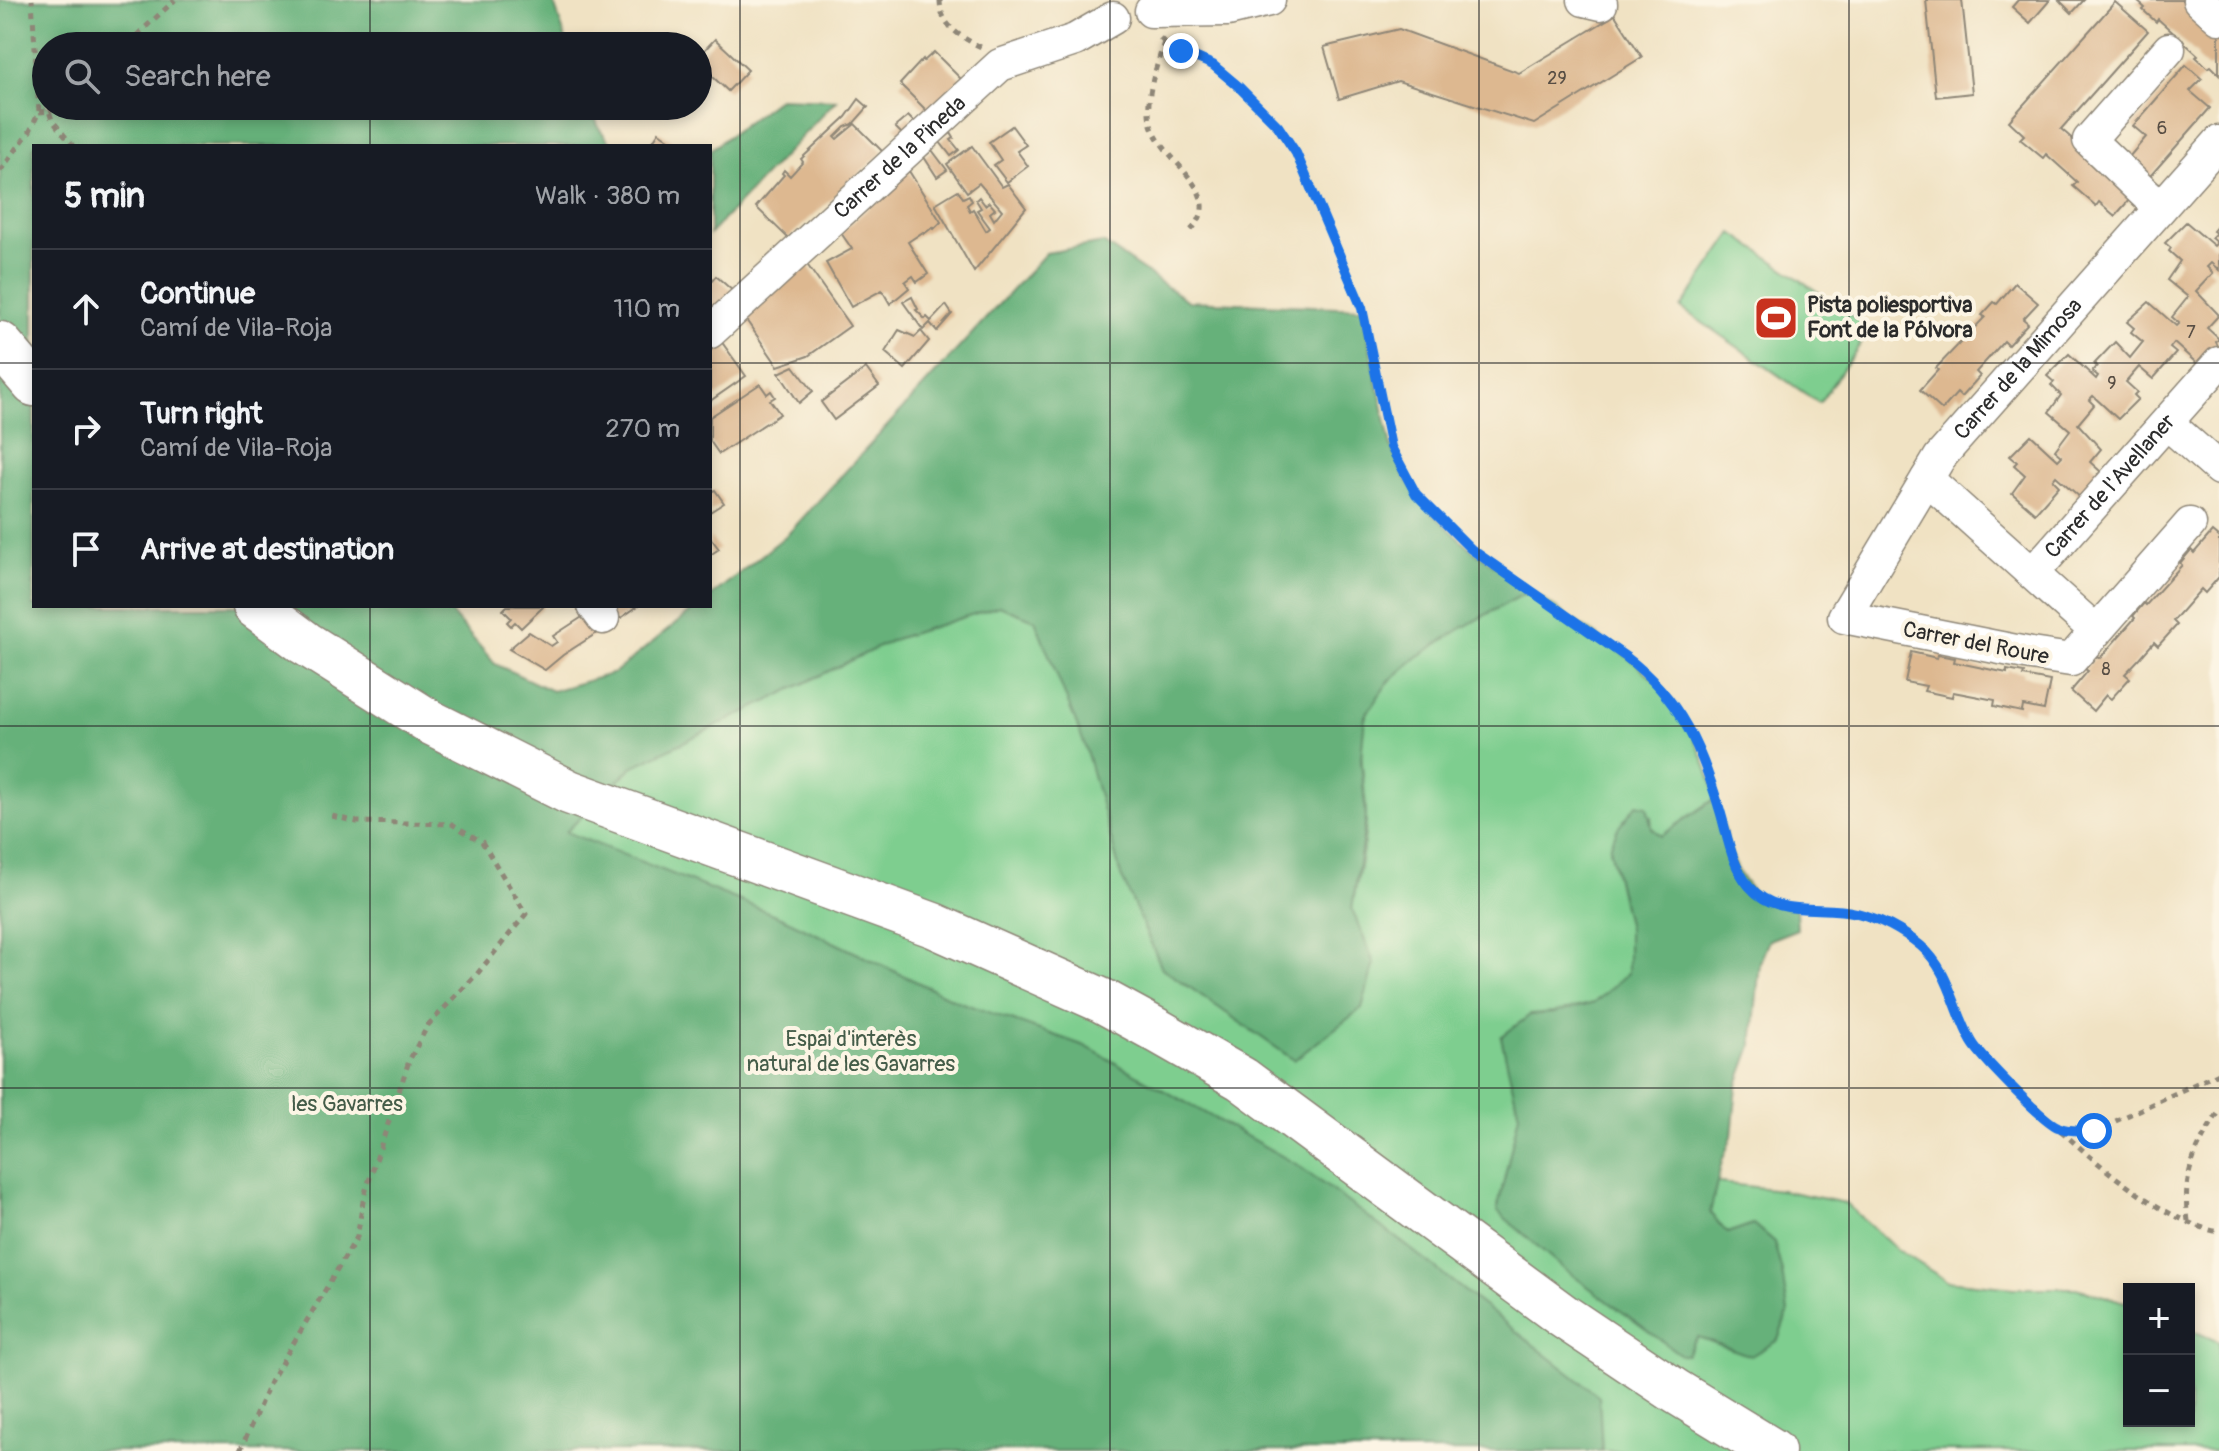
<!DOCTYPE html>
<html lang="en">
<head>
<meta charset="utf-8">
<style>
  :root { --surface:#171b24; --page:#20242c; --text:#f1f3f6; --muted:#9ea1a6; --line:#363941 }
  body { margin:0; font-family:Pangolin,sans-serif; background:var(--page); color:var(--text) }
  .controls { position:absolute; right:24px; bottom:24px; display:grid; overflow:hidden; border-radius:0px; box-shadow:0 4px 12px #0003 }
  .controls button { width:72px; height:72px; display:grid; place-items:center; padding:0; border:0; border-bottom:2px solid var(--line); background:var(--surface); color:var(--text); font:40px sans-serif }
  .stop { position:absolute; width:24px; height:24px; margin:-18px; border:6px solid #1a73e8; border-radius:50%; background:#fff }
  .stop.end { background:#1a73e8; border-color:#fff; box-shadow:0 2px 8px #0008 }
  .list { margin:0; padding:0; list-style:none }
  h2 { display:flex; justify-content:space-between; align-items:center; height:104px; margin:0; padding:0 32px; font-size:34px }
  h2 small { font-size:26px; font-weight:400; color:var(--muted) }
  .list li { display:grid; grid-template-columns:52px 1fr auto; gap:24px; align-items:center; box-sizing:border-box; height:120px; padding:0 32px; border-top:2px solid var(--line) }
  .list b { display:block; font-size:30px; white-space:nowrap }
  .list p { margin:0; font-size:26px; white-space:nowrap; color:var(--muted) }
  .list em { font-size:26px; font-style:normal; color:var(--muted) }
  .icon { flex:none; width:44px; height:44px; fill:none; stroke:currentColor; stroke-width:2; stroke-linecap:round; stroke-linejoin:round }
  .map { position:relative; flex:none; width:2219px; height:1451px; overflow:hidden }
  .search { position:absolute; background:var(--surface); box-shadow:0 4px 12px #0003; left:32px; top:32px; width:680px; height:88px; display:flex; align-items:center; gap:20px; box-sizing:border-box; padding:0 28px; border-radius:44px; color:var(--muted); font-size:30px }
  .panel { position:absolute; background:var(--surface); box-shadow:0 4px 12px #0003; left:32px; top:144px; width:680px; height:464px; border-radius:0px }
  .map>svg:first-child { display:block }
  .green { fill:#7ece8f; stroke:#547c5d; stroke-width:2 }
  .forest { fill:#66b17a; stroke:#486e52; stroke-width:2 }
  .building { fill:#ddb890 }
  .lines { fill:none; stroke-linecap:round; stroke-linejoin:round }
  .minor-casing { stroke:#8e8677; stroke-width:35 }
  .highway-casing { stroke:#8e8677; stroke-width:47 }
  .path { stroke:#8e8677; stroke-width:5; stroke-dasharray:6 6; stroke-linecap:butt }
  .minor { stroke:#fff; stroke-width:32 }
  .highway { stroke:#fff; stroke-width:44 }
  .route { stroke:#1a73e8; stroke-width:10 }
  .grid { fill:none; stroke:#2b2b2b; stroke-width:2; stroke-opacity:0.55 }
  .labels { text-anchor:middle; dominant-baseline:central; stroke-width:8; stroke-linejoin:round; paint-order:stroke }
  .number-label { font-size:18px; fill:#584e44 }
  .street-label { font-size:22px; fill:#2b2b2b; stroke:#fcf5e5 }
  .poi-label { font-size:22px; font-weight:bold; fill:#2b2b2b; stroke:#fcf5e5; text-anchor:start }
  .park-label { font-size:22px; fill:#445c49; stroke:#fcf5e5 }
</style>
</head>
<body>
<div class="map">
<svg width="2219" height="1451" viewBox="0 0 2219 1451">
  <rect width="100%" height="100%" fill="#fcf5e5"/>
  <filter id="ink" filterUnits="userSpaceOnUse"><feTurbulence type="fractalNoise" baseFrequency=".0125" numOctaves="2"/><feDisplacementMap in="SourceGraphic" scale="16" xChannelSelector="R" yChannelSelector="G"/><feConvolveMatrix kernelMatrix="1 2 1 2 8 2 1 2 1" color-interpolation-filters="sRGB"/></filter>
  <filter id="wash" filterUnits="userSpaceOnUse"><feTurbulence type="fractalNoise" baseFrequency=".006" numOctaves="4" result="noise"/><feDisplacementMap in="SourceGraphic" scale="32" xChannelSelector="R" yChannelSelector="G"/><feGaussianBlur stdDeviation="1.8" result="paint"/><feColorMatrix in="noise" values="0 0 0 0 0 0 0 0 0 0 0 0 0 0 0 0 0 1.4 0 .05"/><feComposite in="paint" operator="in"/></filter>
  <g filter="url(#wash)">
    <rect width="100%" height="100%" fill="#f0e2c3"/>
    <g class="green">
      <path d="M0,0L46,46V106L34,146V606L418,801L924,511L1352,909C1356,880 1366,848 1366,818C1367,789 1354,740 1367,714C1393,656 1478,619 1531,590C1569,620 1613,642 1648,674C1683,705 1704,753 1716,798L1661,836L1652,828L1651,816L1610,848L1628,928V973L1594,1003L1655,1155L1719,1183L1781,1190L1845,1203L1895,1248L1947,1281L2014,1288H2076L2129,1303V1421H2189V1329L2219,1342V1451H0Z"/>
      <polygon points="1733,233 1871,329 1819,403 1681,308"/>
    </g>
    <g class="forest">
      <polygon points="0,0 553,0 568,46 46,46 46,106 591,106 599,128 613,146 34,146 34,606 452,606 449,611 495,664 552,691 614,673 698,606 710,606 710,597 788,534 1046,253 1103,243 1188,301 1362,308 1391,447 1405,478 1432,513 1471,549 1531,590 1460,629 1416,658 1389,681 1365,716 1361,758 1366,818 1352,909 1374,963 1362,1008 1294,1060 1162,968 1122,878 1084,743 1035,620 999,606 895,639 632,767 566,832 783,918 957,1001 1085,1046 1296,1164 1403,1243 1599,1396 1602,1451 0,1451"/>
      <polygon points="779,98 836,100 710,234 710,150"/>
      <path d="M1716,798C1726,833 1732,888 1771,903C1779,906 1787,907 1796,909L1797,929L1769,940L1760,962L1752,1046L1737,1087L1732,1136L1722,1161L1710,1213L1727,1233L1753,1224L1774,1242L1782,1272L1788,1312L1778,1340L1751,1356L1698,1337L1693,1342L1687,1355H1681L1564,1269L1497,1211L1519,1114L1501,1037L1530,1015L1554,1013L1594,1003L1628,973V928L1610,847L1618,828L1637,804L1647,806L1652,828L1661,836Z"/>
    </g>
    <g id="blocks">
      <g class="building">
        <polygon points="1926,0 1962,0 1972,93 1936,97"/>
        <polygon points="2018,0 2050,0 2030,23 2012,7"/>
        <polygon points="2059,0 2084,0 2072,13"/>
        <polygon points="2136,0 2182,0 2213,28 2219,26 2219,74 2211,66 2208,68 2196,57 2198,55 2158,19 2156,22 2143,10 2145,8"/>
        <polygon points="2115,2 2148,31 2061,129 2100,163 2124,163 2146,137 2133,126 2186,65 2202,79 2190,91 2210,108 2115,216 2099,202 2096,206 2073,186 2077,182 2046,154 2043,158 2020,139 2024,135 2009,121"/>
        <polygon points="1615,15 1642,57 1534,124 1398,81 1339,99 1324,47 1399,29 1519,73"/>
        <polygon points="715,39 748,70 728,91 698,63 698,57"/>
        <polygon points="934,52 961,79 927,111 900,84 923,59 924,61"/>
        <polygon points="859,99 868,107 853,124 845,127 835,137 837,139 855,124 883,152 788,238 756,207 784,175 782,173 784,170 790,176 803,162 801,159 846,117"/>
        <polygon points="908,116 914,122 902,134 895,127"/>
        <polygon points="1012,126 1026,145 1017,151 1028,166 1007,182 994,165 1001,160 989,142"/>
        <polygon points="659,132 676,144 675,146 650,146"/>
        <polygon points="951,133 954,138 951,140 959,150 951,156 940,142"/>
        <polygon points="972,146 1002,187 1008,184 1026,208 974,272 935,204 958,190 963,198 969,195 972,201 967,205 970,211 973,209 986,231 990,228 977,210 981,208 976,200 979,197 985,205 989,202 995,209 990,213 994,220 1002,210 979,183 967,192 947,164"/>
        <polygon points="932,150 947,170 937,177 924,157"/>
        <polygon points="909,171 941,222 934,229 933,227 924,234 923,232 908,242 928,274 917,282 913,276 905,282 909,288 890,304 882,290 851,307 826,263 852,249 841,233"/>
        <polygon points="2186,222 2214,246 2217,243 2211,238 2216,233 2213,231 2219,224 2219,270 2211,263 2207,267 2213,273 2196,291 2219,315 2207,328 2219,339 2216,342 2219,348 2201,367 2174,343 2170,348 2176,353 2153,379 2139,367 2126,382 2137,392 2134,395 2138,399 2118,419 2093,396 2089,400 2094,405 2078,424 2101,449 2090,462 2101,472 2098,474 2103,479 2082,499 2056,476 2053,480 2059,486 2035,513 2012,493 2025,475 2014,465 2017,462 2010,456 2031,435 2058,460 2062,456 2055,450 2070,430 2049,412 2061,395 2051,385 2054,382 2047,376 2069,354 2096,379 2098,376 2092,371 2097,366 2094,364 2115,342 2130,358 2143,342 2131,332 2134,328 2127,322 2149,302 2176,326 2179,323 2172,317 2188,297 2167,280 2180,261 2169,251 2171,248 2165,243"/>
        <polygon points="806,263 850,326 808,356 778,366 744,317"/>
        <polygon points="716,276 734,292 710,315 710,283"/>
        <polygon points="2015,283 2038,303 2023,319 2028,323 2008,345 2004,341 1976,372 1980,376 1961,397 1957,393 1942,410 1920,390 1938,370 1936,368 1985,317 1982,315 1994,302 1997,304"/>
        <polygon points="912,297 918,309 916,310 925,319 927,317 931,321 946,305 952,314 937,331 930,323 923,330 903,302"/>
        <polygon points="899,330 915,337 921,331 929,341 905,369 885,352"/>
        <polygon points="721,341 746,376 710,401 710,351"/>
        <polygon points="794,366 813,391 799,403 779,373"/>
        <polygon points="866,368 879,386 834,420 821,402"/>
        <polygon points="760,384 767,394 771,391 775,397 770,400 780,414 719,454 710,441 710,417"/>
        <polygon points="715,490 724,503 710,512 710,493"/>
        <polygon points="2212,532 2219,538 2219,577 2205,593 2201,589 2173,621 2177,625 2158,646 2154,642 2140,658 2125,674 2130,678 2111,699 2106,695 2093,711 2071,691 2088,671 2085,669 2097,656 2100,658 2135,618 2133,616 2144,603 2146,605 2182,565 2180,563 2191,550 2194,553"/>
        <polygon points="710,537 719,549 710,555"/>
        <polygon points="507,606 544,606 521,628 515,622 511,626 507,622 511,618 503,610"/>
        <polygon points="604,606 638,606 615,622"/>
        <polygon points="587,614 600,631 563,655 545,670 509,649 529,632 551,646 557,642 553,636"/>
        <polygon points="1911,652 1937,658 1938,655 1955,658 1954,662 2007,673 2007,670 2024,673 2023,676 2050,681 2044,710 2023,706 2022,712 1994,706 1995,700 1953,692 1952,697 1924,691 1926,686 1905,682"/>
      </g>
    </g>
  </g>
  <g filter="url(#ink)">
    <use href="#blocks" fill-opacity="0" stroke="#8e8677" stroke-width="2"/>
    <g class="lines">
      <g class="minor-casing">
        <g id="minor">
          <polyline points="1584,0 1601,4"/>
          <polyline points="2199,0 2219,18"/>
          <polyline points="1151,11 1228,10 1269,0"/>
          <polyline points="2160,208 2089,140 2169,49"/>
          <path id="s1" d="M710,332L1000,65L1075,40L1113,18"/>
          <polyline points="2167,423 2219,469"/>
          <polyline points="1927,479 2096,631"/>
          <path id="s2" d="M2190,524L2071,660L2031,654L1844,617L1940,457L2219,142"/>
          <path id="s3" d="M2033,573L2219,363"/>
          <polyline points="594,606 603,618"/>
        </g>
      </g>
      <g class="highway-casing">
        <g id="highway">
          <polyline points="0,344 34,384"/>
          <polyline points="255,606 305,643 430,722 569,792 933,925 1103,1001 1158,1031 1242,1079 1563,1316 1675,1391 1773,1451"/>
        </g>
      </g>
      <g class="path">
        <path d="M940,0C940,26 961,37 981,47"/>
        <path d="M1160,38L1167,45L1213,65L1238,86L1267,113L1296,153L1362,308L1391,447L1416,494L1471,549L1626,657C1681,699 1702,749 1721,814C1728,839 1732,866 1750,886C1778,919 1821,904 1858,913C1881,919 1904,931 1922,946C1950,971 1953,1011 1972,1042C1987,1066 2011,1085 2031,1103C2078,1147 2155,1220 2219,1232"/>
        <path d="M1164,42C1157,67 1145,94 1150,121C1158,159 1229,192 1191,230"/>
        <polyline points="132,46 138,34 175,0"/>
        <polyline points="49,111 59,106"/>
        <polyline points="39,112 49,111 52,120 73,146"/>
        <polyline points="0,171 30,131 39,112 32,0"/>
        <polyline points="2058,1127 2094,1131 2219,1073"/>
        <path d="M2188,1221C2182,1176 2194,1149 2219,1112"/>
        <polyline points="240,1451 270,1382 357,1237 364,1196 409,1061 428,1025 477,974 526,914 482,842 452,824 357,822 332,816"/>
      </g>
      <use href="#minor" class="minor"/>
      <use href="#highway" class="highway"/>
    </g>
  </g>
  <g class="lines" filter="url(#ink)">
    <path class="route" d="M1181,51L1213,65L1238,86L1278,126L1296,153L1362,308L1391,447L1416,494L1471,549L1626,657C1681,699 1702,749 1721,814C1728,839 1732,866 1749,886C1777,919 1820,904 1857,913C1881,919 1903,931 1921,946C1950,971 1954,1011 1972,1042C1981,1057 2043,1121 2058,1127C2067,1132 2083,1130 2094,1131"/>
  </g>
  <path class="grid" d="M370,0V46M740,0V1451M1110,0V1451M1479,0V1451M1849,0V1451M370,106V146M0,363H34M710,363H2219M370,606V1451M0,726H2219M0,1088H2219"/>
  <defs>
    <g id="stadium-square" transform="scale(2.3)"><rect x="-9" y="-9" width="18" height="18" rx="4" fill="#c8321e" stroke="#fcf5e5"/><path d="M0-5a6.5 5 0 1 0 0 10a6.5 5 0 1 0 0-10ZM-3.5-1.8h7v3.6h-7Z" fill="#fff"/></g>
  </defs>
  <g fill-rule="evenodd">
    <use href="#stadium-square" x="1776" y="318"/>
  </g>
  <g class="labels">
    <g class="number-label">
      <text x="1557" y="78">29</text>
      <text x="2162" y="128">6</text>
      <text x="2191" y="332">7</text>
      <text x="2112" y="383">9</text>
      <text x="2106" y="669">8</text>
    </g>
    <g class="street-label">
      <text stroke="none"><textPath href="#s1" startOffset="258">Carrer de la Pineda</textPath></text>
      <text stroke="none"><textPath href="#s2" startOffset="716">Carrer de la Mimosa</textPath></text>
      <text stroke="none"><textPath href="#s3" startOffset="116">Carrer de l'Avellaner</textPath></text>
      <text transform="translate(1976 643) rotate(11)">Carrer del Roure</text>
    </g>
    <g class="poi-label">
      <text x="1807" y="305">Pista poliesportiva<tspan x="1807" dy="25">Font de la Pólvora</tspan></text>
    </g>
    <g class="park-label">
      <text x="851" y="1039">Espai d'interès<tspan x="851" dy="25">natural de les Gavarres</tspan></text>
      <text x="347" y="1104">les Gavarres</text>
    </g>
  </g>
</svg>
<div class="controls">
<button>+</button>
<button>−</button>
</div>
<div class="stop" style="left:2094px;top:1131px"></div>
<div class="stop end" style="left:1181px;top:51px"></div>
<div class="search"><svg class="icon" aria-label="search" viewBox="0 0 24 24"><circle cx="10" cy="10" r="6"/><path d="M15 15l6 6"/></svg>Search here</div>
<section class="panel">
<h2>5 min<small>Walk · 380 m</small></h2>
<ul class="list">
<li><svg class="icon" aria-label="ahead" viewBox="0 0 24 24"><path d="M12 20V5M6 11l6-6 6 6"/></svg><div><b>Continue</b><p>Camí de Vila-Roja</p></div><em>110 m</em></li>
<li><svg class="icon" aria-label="right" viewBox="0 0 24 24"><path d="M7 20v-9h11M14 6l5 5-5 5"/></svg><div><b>Turn right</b><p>Camí de Vila-Roja</p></div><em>270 m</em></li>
<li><svg class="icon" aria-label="arrive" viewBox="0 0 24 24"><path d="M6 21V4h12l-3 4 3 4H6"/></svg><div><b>Arrive at destination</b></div></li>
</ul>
</section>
</div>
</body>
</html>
